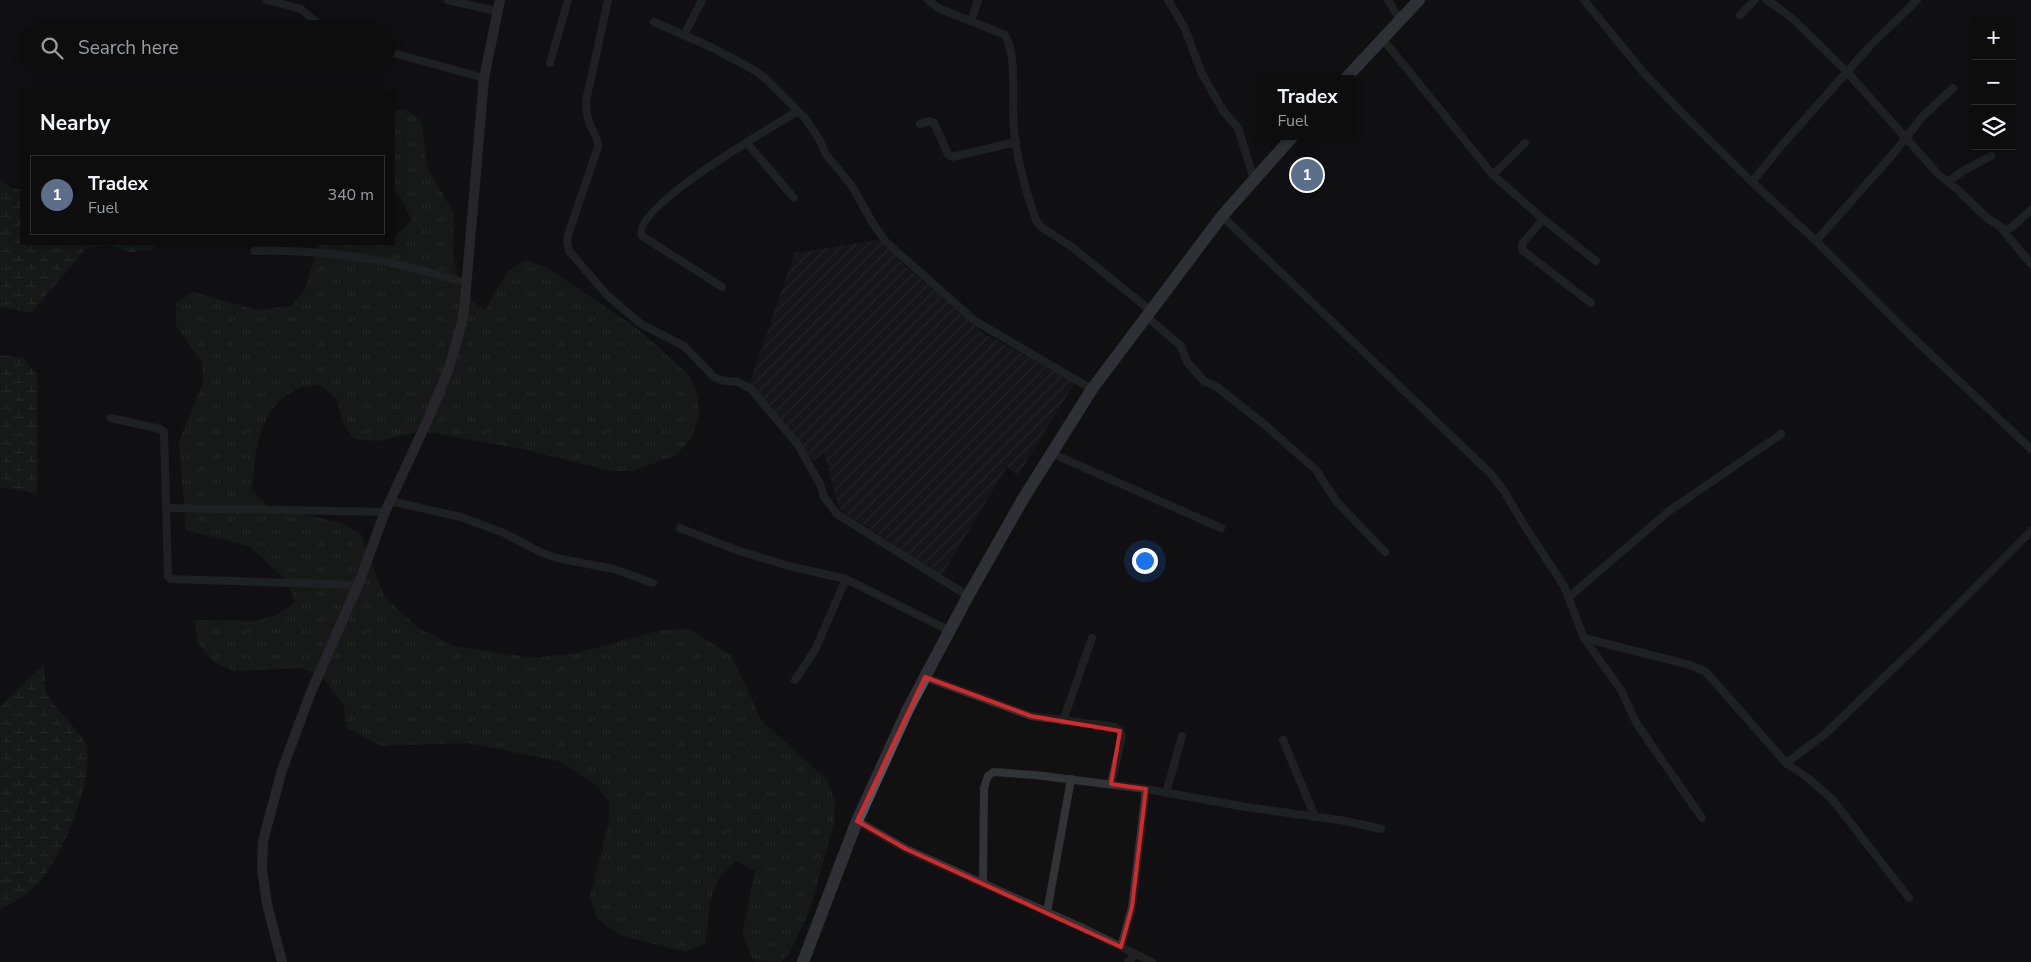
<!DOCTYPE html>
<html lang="en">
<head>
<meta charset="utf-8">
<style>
  :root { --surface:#0d0d0e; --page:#1b1b1c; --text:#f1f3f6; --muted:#9a9c9e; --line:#2d2d2e; --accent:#e4a837 }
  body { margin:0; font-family:"Nunito Sans",sans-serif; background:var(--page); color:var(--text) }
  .controls { position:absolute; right:15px; top:15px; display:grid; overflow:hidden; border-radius:0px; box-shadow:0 2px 12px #0003 }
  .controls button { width:45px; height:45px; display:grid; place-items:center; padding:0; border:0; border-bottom:1px solid var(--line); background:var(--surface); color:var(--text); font:25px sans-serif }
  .you { position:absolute; left:1144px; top:560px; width:18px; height:18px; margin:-12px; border:4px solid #fff; border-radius:50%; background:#1a73e8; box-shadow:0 0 0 8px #1a73e833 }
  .badge { display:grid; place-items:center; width:32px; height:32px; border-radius:50%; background:var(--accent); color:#fff; font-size:16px; font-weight:700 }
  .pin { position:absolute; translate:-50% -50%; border:2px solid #fff; box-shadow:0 1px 5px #0006 }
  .popup { position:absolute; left:1260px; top:75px; width:95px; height:65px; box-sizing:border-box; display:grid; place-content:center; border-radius:0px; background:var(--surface); filter:drop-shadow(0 1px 4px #0005); font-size:16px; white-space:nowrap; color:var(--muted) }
  .popup b { font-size:19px; color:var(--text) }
  .popup::after { content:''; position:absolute; left:50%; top:100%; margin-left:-10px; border:10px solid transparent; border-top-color:var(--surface) }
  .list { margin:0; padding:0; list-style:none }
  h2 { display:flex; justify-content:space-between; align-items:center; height:65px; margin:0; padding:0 20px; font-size:21px }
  h2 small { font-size:16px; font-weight:400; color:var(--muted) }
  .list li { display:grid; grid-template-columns:32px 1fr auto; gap:15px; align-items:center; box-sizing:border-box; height:80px; margin:0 10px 10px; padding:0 10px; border:1px solid var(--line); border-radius:0px }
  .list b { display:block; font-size:19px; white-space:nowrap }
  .list p { margin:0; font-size:16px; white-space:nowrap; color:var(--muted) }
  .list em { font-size:16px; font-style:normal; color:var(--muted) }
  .icon { flex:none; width:28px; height:28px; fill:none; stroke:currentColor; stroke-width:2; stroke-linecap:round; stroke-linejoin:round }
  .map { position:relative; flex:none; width:2031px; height:962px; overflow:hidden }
  .search { position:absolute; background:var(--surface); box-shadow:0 2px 12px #0003; left:20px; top:20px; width:375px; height:55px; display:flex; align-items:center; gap:12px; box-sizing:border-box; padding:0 18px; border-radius:28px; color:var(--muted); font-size:19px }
  .panel { position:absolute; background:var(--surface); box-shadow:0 2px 12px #0003; left:20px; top:90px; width:375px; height:155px; border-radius:0px }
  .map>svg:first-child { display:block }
  .industrial { fill:url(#industrial-furrows) }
  .grass { fill:url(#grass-tufts) }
  .wetland { fill:url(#wetland-marsh) }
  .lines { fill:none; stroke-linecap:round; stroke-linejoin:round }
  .minor { stroke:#323337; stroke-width:8 }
  .secondary { stroke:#404247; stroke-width:10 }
  .trunk { stroke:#56585f; stroke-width:12 }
  .marked { fill:none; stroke:#d62828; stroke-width:4; stroke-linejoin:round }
</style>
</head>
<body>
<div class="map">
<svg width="2031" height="962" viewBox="0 0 2031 962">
  <defs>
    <pattern id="industrial-furrows" width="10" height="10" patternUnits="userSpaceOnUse" patternTransform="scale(1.25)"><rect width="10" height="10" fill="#1d1d1f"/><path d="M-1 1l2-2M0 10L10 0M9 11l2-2" fill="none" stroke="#3b3b3d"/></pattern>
    <pattern id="grass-tufts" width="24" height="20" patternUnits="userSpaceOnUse" patternTransform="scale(1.25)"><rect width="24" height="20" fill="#1e251e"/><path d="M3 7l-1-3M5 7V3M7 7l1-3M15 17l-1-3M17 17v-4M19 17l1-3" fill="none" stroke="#3c423c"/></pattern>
    <pattern id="wetland-marsh" width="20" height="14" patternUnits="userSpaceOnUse" patternTransform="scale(1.25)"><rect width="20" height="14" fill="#1e251e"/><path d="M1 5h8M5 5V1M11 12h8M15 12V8" fill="none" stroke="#3c423c"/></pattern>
  </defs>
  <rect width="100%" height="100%" fill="#111112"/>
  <polygon class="industrial" points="879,240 903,264 983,333 1075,382 1018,475 1007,467 942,575 839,509 824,452 814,461 749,384 795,253"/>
  <path class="grass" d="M406,108L422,123L427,167L454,214L453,257L462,295L485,310L507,272L525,260L546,267L638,329L689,375L698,396L699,418L691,439L676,455L633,471H611L523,449L421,431L378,441L354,439L342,421L337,399L320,385C313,386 304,386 297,389C257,408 256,452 252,490L268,506L342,523L361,534L384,596L417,627L454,646L533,658L577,653L661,630L689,629L731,655L762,721L828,781L835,801L834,824L809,912L790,952L781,962L754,961L742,935L755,871L736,861L719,878L711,899L705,943L685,952L619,935L597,918L590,897L608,826L610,803L597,786L559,761L468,743L381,746L345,727L344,706L322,676L301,668L234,671L214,662L197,642L195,620L257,621L277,615L295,602L288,582L249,546L186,530L179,442L203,382L202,362L176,326V303L194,292L256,310L291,306L305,289L317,248L321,244H394V236L397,235L412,219L401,200L394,192V111Z"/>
  <g class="wetland">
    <polygon points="0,180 12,188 21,190 21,244 157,244 152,250 130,252 107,245 86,249 31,313 0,307"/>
    <polygon points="0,355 23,358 37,375 37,493 0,487"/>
    <path d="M44,664C45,672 44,682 46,690C50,706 81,730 86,746C95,777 63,853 43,878C33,890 15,903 0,909V707Z"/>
  </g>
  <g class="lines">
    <g class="minor">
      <polyline points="267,0 301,9 318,24 328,29"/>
      <polyline points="448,0 496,11"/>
      <path d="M608,0L586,101C586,109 587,116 589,123C593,132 598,136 598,147L568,235L567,243L569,251L607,295L641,324L684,346L714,377L720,380L738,382L751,389L755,394L798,445L820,484L824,497L837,514L968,596"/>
      <path d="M928,0L938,8L1005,35C1018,57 1011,104 1014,130C1017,160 1026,192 1036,220L1041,227L1072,247L1151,311"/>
      <polyline points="1168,0 1185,29 1202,74 1224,112 1238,128 1254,179"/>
      <polyline points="1388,0 1400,20"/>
      <polyline points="1584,0 1643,72 1687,118 1752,182 1816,241 1906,331 2031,449"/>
      <polyline points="1767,0 1792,18 1847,72 1938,174 1958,190 1987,218 2006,230 2012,227 2031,210"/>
      <polyline points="1740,15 1755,0"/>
      <polyline points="971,21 978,0"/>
      <polyline points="654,22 711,47 754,70 766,79 805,118 819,139 825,153 852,186 872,222 886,242 975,321 1092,389"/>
      <polyline points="684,35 702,0"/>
      <polyline points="1382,38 1493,175 1543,219 1596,261"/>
      <polyline points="386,51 484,78"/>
      <polyline points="550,63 568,0"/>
      <polyline points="920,124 929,121 934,123 948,154 952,157 1016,142"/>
      <polyline points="747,143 794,198"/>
      <polyline points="1493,175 1525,143"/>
      <polyline points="1752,182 1782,145 1870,46 1917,0"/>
      <polyline points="1948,182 1961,172 1991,156"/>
      <polyline points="1222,216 1491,474 1504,491 1526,528 1564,586 1584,638 1621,690 1637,724 1702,818"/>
      <polyline points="1543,219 1522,244 1522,250 1591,303"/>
      <polyline points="2001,228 2031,264"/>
      <polyline points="1816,241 1893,154 1923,116 1953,88"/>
      <path d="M254,251C303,250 352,254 400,265C422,270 445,277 467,283"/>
      <path d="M722,287L642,236C630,208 774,126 798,111"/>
      <polyline points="1147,317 1181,346 1187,362 1204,381 1217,387 1264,424 1316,470 1337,502 1385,552"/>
      <polyline points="111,418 160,429 164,432 168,577 171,579 358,585"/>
      <polyline points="1051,453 1221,528"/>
      <polyline points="390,501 461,517 504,533 542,553 561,559 614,569 653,583"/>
      <polyline points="167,508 385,512"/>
      <polyline points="680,528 736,550 789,566 846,579 950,631"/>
      <polyline points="1569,597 1669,511 1781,434"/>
      <polyline points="1584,638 1690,665 1706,672 1786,763 1809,779 1832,799 1909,898"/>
      <polyline points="925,677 1031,716 1115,727 1120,731 1122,736 1111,784"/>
      <polyline points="795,680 815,650 846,579"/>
      <polyline points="1063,721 1092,638"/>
      <polyline points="1283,740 1315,817"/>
      <polyline points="1786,763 1824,735 1925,638 2031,531"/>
      <polyline points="1166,793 1182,736"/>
      <polyline points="857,821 906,849 1087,930 1152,962"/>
      <polyline points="983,884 984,788 988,776 993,772 1035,775 1146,789 1246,807 1346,821 1381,829"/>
      <polyline points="1047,912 1071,779"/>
      <polyline points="1121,947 1132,907 1146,789"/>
      <polyline points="1128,962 1136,954"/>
    </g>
    <polyline class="secondary" points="282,962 267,904 262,869 263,841 282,770 311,692 358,585 385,512 429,417 449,368 462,322 465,301 484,78 500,0"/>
    <g class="trunk">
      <polyline points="1345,79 1419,0"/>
      <polyline points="803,962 857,821 908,709 968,596 1023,499 1092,389 1222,216 1293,136"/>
    </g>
  </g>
  <path d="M0 0H2031V962H0ZM925,677L1031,716L1120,731L1111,784L1146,789L1132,907L1121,947L906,849L857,821Z" fill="#111112" fill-opacity=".55" fill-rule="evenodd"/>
  <path class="marked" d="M925,677L1031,716L1120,731L1111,784L1146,789L1132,907L1121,947L906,849L857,821Z"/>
</svg>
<div class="controls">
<button>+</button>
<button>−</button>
<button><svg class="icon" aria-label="layers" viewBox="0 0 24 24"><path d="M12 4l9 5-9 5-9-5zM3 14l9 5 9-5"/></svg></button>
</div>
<div class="you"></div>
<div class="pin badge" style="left:1307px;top:175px;background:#5c6f8a">1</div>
<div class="popup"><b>Tradex</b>Fuel</div>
<div class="search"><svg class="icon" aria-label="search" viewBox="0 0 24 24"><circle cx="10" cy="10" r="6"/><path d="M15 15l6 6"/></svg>Search here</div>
<section class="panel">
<h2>Nearby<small></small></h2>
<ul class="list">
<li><span class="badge" style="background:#5c6f8a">1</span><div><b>Tradex</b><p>Fuel</p></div><em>340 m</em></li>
</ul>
</section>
</div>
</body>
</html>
